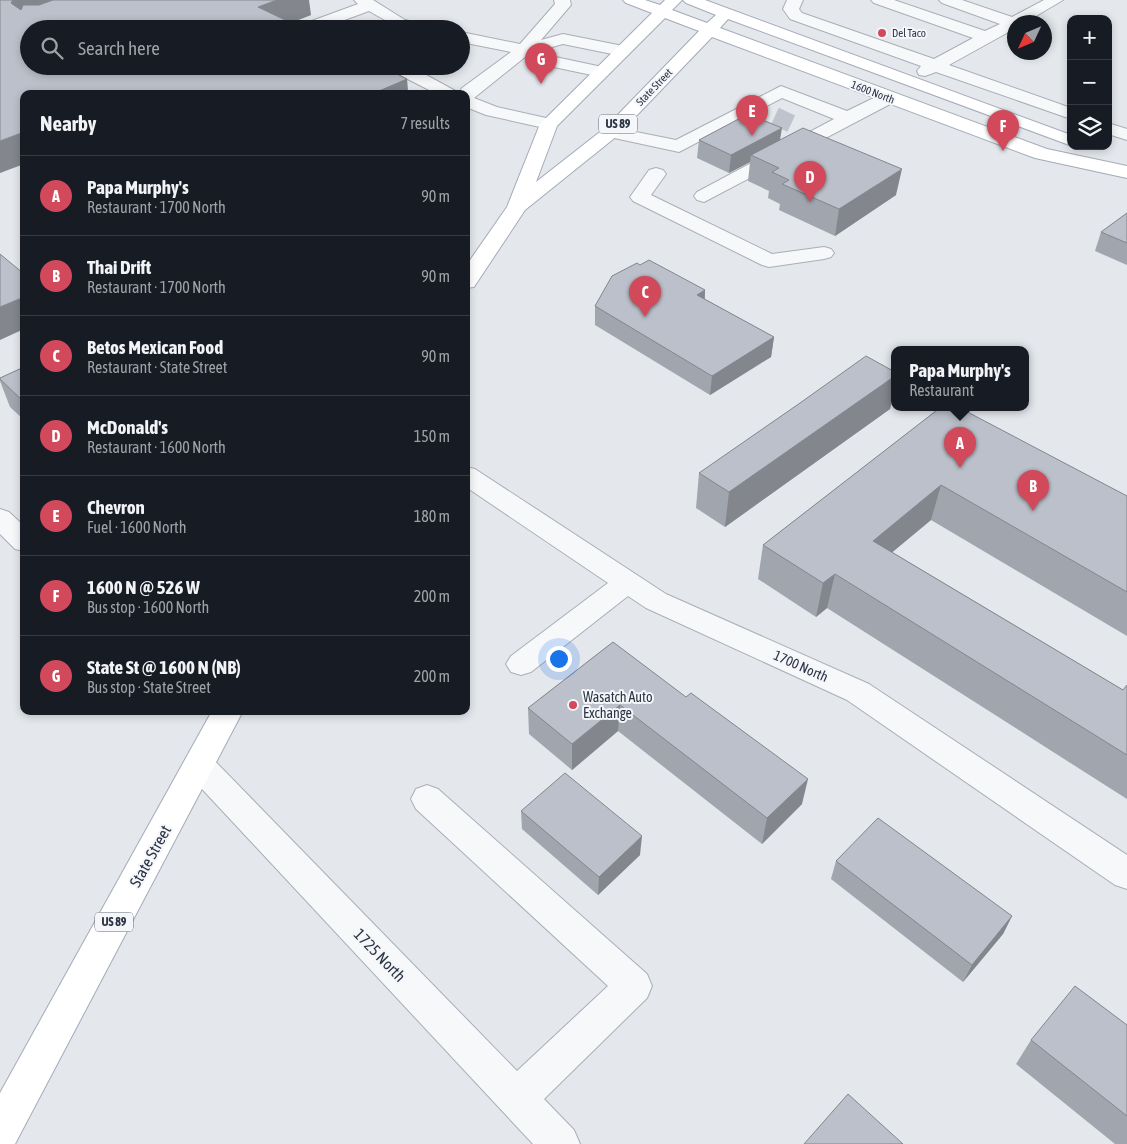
<!DOCTYPE html>
<html lang="en">
<head>
<meta charset="utf-8">
<style>
  :root { --surface:#171b24; --page:#242831; --text:#f1f3f6; --muted:#9ea1a6; --line:#363941; --accent:#d1495b }
  body { margin:0; font-family:"Asap Condensed",sans-serif; background:var(--page); color:var(--text) }
  .controls { position:absolute; right:15px; top:15px; display:grid; overflow:hidden; border-radius:10px; box-shadow:0 2px 8px #0003 }
  .controls button { width:45px; height:45px; display:grid; place-items:center; padding:0; border:0; border-bottom:1px solid var(--line); background:var(--surface); color:var(--text); font:25px sans-serif }
  .compass { position:absolute; left:1007px; top:15px; width:45px; height:45px; border-radius:50%; background:var(--surface); box-shadow:0 2px 8px #0003; rotate:226deg }
  .you { position:absolute; left:558px; top:658px; width:18px; height:18px; margin:-12px; border:4px solid #fff; border-radius:50%; background:#1a73e8; box-shadow:0 0 0 8px #1a73e833 }
  .badge { display:grid; place-items:center; width:32px; height:32px; border-radius:50%; background:var(--accent); color:#fff; font-size:16px; font-weight:700 }
  .pin { position:absolute; translate:-50% -41px; filter:drop-shadow(0 1px 2px #0008) }
  .pin::after { content:''; position:absolute; top:26px; width:18px; height:15px; background:inherit; clip-path:polygon(0 0,100% 0,50% 100%) }
  .popup { position:absolute; left:891px; top:346px; width:138px; height:65px; box-sizing:border-box; display:grid; place-content:center; border-radius:10px; background:var(--surface); filter:drop-shadow(0 1px 4px #0005); font-size:16px; white-space:nowrap; color:var(--muted) }
  .popup b { font-size:19px; color:var(--text) }
  .popup::after { content:''; position:absolute; left:50%; top:100%; margin-left:-10px; border:10px solid transparent; border-top-color:var(--surface) }
  .list { margin:0; padding:0; list-style:none }
  h2 { display:flex; justify-content:space-between; align-items:center; height:65px; margin:0; padding:0 20px; font-size:21px }
  h2 small { font-size:16px; font-weight:400; color:var(--muted) }
  .list li { display:grid; grid-template-columns:32px 1fr auto; gap:15px; align-items:center; box-sizing:border-box; height:80px; padding:0 20px; border-top:1px solid var(--line) }
  .list b { display:block; font-size:19px; white-space:nowrap }
  .list p { margin:0; font-size:16px; white-space:nowrap; color:var(--muted) }
  .list em { font-size:16px; font-style:normal; color:var(--muted) }
  .icon { flex:none; width:28px; height:28px; fill:none; stroke:currentColor; stroke-width:2; stroke-linecap:round; stroke-linejoin:round }
  .map { position:relative; flex:none; width:1127px; height:1144px; overflow:hidden }
  .search { position:absolute; background:var(--surface); box-shadow:0 2px 8px #0003; left:20px; top:20px; width:450px; height:55px; display:flex; align-items:center; gap:12px; box-sizing:border-box; padding:0 18px; border-radius:28px; color:var(--muted); font-size:19px }
  .panel { position:absolute; background:var(--surface); box-shadow:0 2px 8px #0003; left:20px; top:90px; width:450px; height:625px; border-radius:10px }
  .map>svg:first-child { display:block }
  .lines { fill:none; stroke-linecap:round; stroke-linejoin:round }
  .minor-tunnel { stroke:#bfc3cb; stroke-width:18; stroke-dasharray:18 9; stroke-linecap:butt }
  .minor-casing { stroke:#a9aeb7; stroke-width:2 }
  .major-casing { stroke:#a3abb8; stroke-width:2 }
  .minor { fill:#f7f8fa; fill-rule:evenodd }
  .major { fill:#fff; fill-rule:evenodd }
  .wall { fill:#a1a5ae }
  .shaded-wall { fill:#83868d }
  .building { fill:#bbc0ca; stroke:#83868d }
  .poi-dot { fill:#d1495b; stroke:#f4f6f9; stroke-width:2 }
  .labels { text-anchor:middle; dominant-baseline:central; stroke-width:4; stroke-linejoin:round; paint-order:stroke }
  .far-poi-label { font-size:11px; fill:#2b3445; stroke:#f4f6f9; text-anchor:start }
  .far-street-label { font-size:11px; fill:#2b3445; stroke:#f4f6f9 }
  .shield { fill:#f4f6f9; stroke:#676e7b; stroke-width:1 }
  .shield-label { font-size:12px; font-weight:bold; fill:#2b3445 }
  .street-label { font-size:14px; fill:#2b3445; stroke:#f4f6f9 }
  .poi-label { font-size:14px; fill:#2b3445; stroke:#f4f6f9; text-anchor:start }
  .near-street-label { font-size:16px; fill:#2b3445; stroke:#f4f6f9 }
</style>
</head>
<body>
<div class="map">
<svg width="1127" height="1144" viewBox="0 0 1127 1144">
  <rect width="100%" height="100%" fill="#e4e7ec"/>
  <g class="lines">
    <polyline class="minor-tunnel" points="775,116 794,125"/>
    <g class="minor-casing">
      <g id="minor">
        <path d="M354,0H373L405,20L431,26L433,29C401,29 396,27 369,11L320,29H296L298,26L358,4Z"/>
        <polygon points="554,0 570,0 571,5 541,40 563,34 628,47 630,51 628,55 622,56 563,44 538,51 546,55 607,68 609,72 607,76 601,77 535,63 525,57 474,98 497,107 555,120 558,124 555,128 549,129 486,115 466,107 466,94 437,94 390,70 388,66 410,66 459,93 462,88 511,52 461,42 461,32 520,44 555,4"/>
        <polygon points="787,0 803,0 799,9 802,13 934,59 973,38 874,3 871,0 894,0 985,31 1000,24 942,3 939,0 962,0 1012,17 1044,0 1063,0 1026,22 1014,22 1014,29 949,65 1071,108 1071,119 936,72 925,76 919,75 917,71 921,66 790,19 783,9"/>
        <polygon points="781,86 847,111 882,94 894,94 897,98 894,102 704,202 697,200 694,196 697,192 834,119 782,98 679,152 605,136 602,132 605,128 611,127 676,140"/>
        <polygon points="1108,123 1127,129 1127,140 1108,134"/>
        <polygon points="656,168 663,170 666,174 651,195 772,254 824,247 831,249 834,253 831,257 824,259 769,267 762,265 633,201 630,197 649,170"/>
        <polygon points="466,467 475,469 666,594 869,684 1127,855 1127,889 1115,885 847,700 646,608 628,596 531,672 521,675 511,672 506,664 511,656 608,583 466,487"/>
        <polygon points="0,509 9,512 24,526 24,551 15,549 0,534"/>
        <polygon points="199,752 210,756 517,1071 608,986 416,809 411,799 416,789 427,785 438,789 647,974 652,986 647,998 544,1099 574,1130 580,1144 533,1144 188,774 183,765 188,756"/>
      </g>
    </g>
    <g class="major-casing">
      <g id="major">
        <path d="M623,0H645L660,5L665,0H682L672,10L707,23L716,15L686,3L683,0H705L1071,135L1072,146L728,19L720,28L1047,149L1127,166V178L1035,158L712,37L617,136L525,210L474,287L466,288V266L507,207L540,124L652,13L626,3ZM665,18L699,31L605,128L536,182L557,126Z"/>
        <polygon points="212,711 243,711 15,1144 0,1144 0,1093"/>
      </g>
    </g>
    <use href="#minor" class="minor"/>
    <use href="#major" class="major"/>
  </g>
  <g class="wall">
    <polygon points="0,0 311,15 291,23 29,29 29,66 393,66 394,73 407,79 408,94 24,94"/>
    <polygon points="699,140 780,140 896,195 835,236 779,210 780,204 768,198 769,191 748,181 750,162 729,173 697,158"/>
    <polygon points="1127,213 1127,265 1095,251 1101,232"/>
    <polygon points="640,265 705,290 705,299 774,337 771,357 710,395 595,325 595,306"/>
    <polygon points="24,367 24,420 10,407 0,381 0,378"/>
    <polygon points="895,372 895,387 890,409 725,527 696,508 699,473"/>
    <polygon points="941,407 1127,496 1127,636 931,520 892,552 1123,690 1127,685 1127,799 827,608 816,617 758,579 763,545"/>
    <polygon points="613,642 802,804 762,844 618,731 572,770 529,734 528,708"/>
    <polygon points="521,811 640,855 598,895 522,829"/>
    <polygon points="836,861 1012,916 1003,934 963,982 831,879"/>
    <polygon points="1127,1025 1127,1144 1115,1144 1016,1064 1031,1040"/>
  </g>
  <g class="shaded-wall">
    <polygon points="13,0 95,0 22,24 11,3"/>
    <polygon points="277,0 309,0 311,15 274,29 258,7"/>
    <polygon points="120,66 181,66 125,86"/>
    <polygon points="385,66 393,66 395,84 407,79 408,94 372,94 383,67"/>
    <polygon points="782,128 779,146 751,155 750,162 729,173 731,155"/>
    <polygon points="24,132 24,164 0,173 0,141"/>
    <polygon points="902,169 896,195 835,236 839,209"/>
    <polygon points="705,290 704,309 697,295"/>
    <polygon points="24,297 24,329 0,340 0,307"/>
    <polygon points="774,337 771,357 710,395 712,376"/>
    <polygon points="895,376 895,387 890,409 725,527 729,492"/>
    <polygon points="941,485 931,520 865,575 873,541"/>
    <polygon points="835,574 827,608 816,617 823,583"/>
    <polygon points="620,705 618,731 572,770 572,744"/>
    <polygon points="808,779 802,804 762,844 767,818"/>
    <polygon points="642,836 640,855 598,895 599,877"/>
    <polygon points="1012,916 1003,934 963,982 972,965"/>
  </g>
  <g class="building">
    <polygon points="0,0 13,0 11,3 21,10 23,5 39,5 53,0 277,0 258,7 304,29 29,29 29,66 91,66 95,68 134,68 141,66 385,66 383,67 407,79 372,94 24,94 24,132 0,141"/>
    <polygon points="748,114 782,128 731,155 699,140"/>
    <polygon points="803,128 902,169 839,209 782,184 789,180 772,172 779,168 751,155"/>
    <polygon points="1127,213 1127,243 1101,232"/>
    <polygon points="0,254 24,274 24,297 0,307"/>
    <polygon points="649,260 705,290 697,295 774,337 712,376 595,306 612,276 637,263 640,265"/>
    <polygon points="866,356 895,372 895,376 729,492 699,473 800,403"/>
    <polygon points="24,367 24,402 0,379 0,378"/>
    <polygon points="941,407 958,407 1127,496 1127,592 941,485 873,541 1123,690 1127,685 1127,755 835,574 823,583 763,545"/>
    <polygon points="613,642 686,697 691,693 808,779 767,818 620,705 572,744 528,708"/>
    <polygon points="565,773 642,836 599,877 521,811"/>
    <polygon points="878,818 1012,916 972,965 836,861"/>
    <polygon points="1075,986 1127,1025 1127,1116 1031,1040"/>
    <polygon points="848,1094 903,1144 804,1144"/>
  </g>
  <g class="poi-dot">
    <circle cx="882" cy="33" r="5"/>
    <circle cx="573" cy="705" r="5"/>
  </g>
  <g class="labels">
    <g class="far-poi-label">
      <text x="892" y="33">Del Taco</text>
    </g>
    <g class="far-street-label">
      <text transform="translate(654 87) rotate(-46)">State Street</text>
      <text transform="translate(873 92) rotate(21)">1600 North</text>
    </g>
    <g class="shield">
      <rect x="599" y="114.5" width="38" height="19" rx="4"/>
      <rect x="95" y="912.5" width="38" height="19" rx="4"/>
    </g>
    <g class="shield-label">
      <text x="618" y="124">US 89</text>
      <text x="114" y="922">US 89</text>
    </g>
    <g class="street-label">
      <text transform="translate(801 666) rotate(24)">1700 North</text>
    </g>
    <g class="poi-label">
      <text x="583" y="697">Wasatch Auto<tspan x="583" dy="16">Exchange</tspan></text>
    </g>
    <g class="near-street-label">
      <text transform="translate(150 856) rotate(-61)">State Street</text>
      <text transform="translate(380 955) rotate(46)">1725 North</text>
    </g>
  </g>
</svg>
<div class="controls">
<button>+</button>
<button>−</button>
<button><svg class="icon" aria-label="layers" viewBox="0 0 24 24"><path d="M12 4l9 5-9 5-9-5zM3 14l9 5 9-5"/></svg></button>
</div>
<svg class="compass" viewBox="-18 -18 36 36"><path d="M0-13l5 13h-10z" fill="#e53935"/><path d="M0 13l5-13h-10z" fill="#9ea1a6"/></svg>
<div class="you"></div>
<div class="pin badge" style="left:960px;top:468px">A</div>
<div class="popup"><b>Papa Murphy's</b>Restaurant</div>
<div class="pin badge" style="left:1033px;top:511px">B</div>
<div class="pin badge" style="left:645px;top:317px">C</div>
<div class="pin badge" style="left:810px;top:202px">D</div>
<div class="pin badge" style="left:752px;top:136px">E</div>
<div class="pin badge" style="left:1003px;top:151px">F</div>
<div class="pin badge" style="left:541px;top:84px">G</div>
<div class="search"><svg class="icon" aria-label="search" viewBox="0 0 24 24"><circle cx="10" cy="10" r="6"/><path d="M15 15l6 6"/></svg>Search here</div>
<section class="panel">
<h2>Nearby<small>7 results</small></h2>
<ul class="list">
<li><span class="badge">A</span><div><b>Papa Murphy's</b><p>Restaurant · 1700 North</p></div><em>90 m</em></li>
<li><span class="badge">B</span><div><b>Thai Drift</b><p>Restaurant · 1700 North</p></div><em>90 m</em></li>
<li><span class="badge">C</span><div><b>Betos Mexican Food</b><p>Restaurant · State Street</p></div><em>90 m</em></li>
<li><span class="badge">D</span><div><b>McDonald's</b><p>Restaurant · 1600 North</p></div><em>150 m</em></li>
<li><span class="badge">E</span><div><b>Chevron</b><p>Fuel · 1600 North</p></div><em>180 m</em></li>
<li><span class="badge">F</span><div><b>1600 N @ 526 W</b><p>Bus stop · 1600 North</p></div><em>200 m</em></li>
<li><span class="badge">G</span><div><b>State St @ 1600 N (NB)</b><p>Bus stop · State Street</p></div><em>200 m</em></li>
</ul>
</section>
</div>
</body>
</html>
